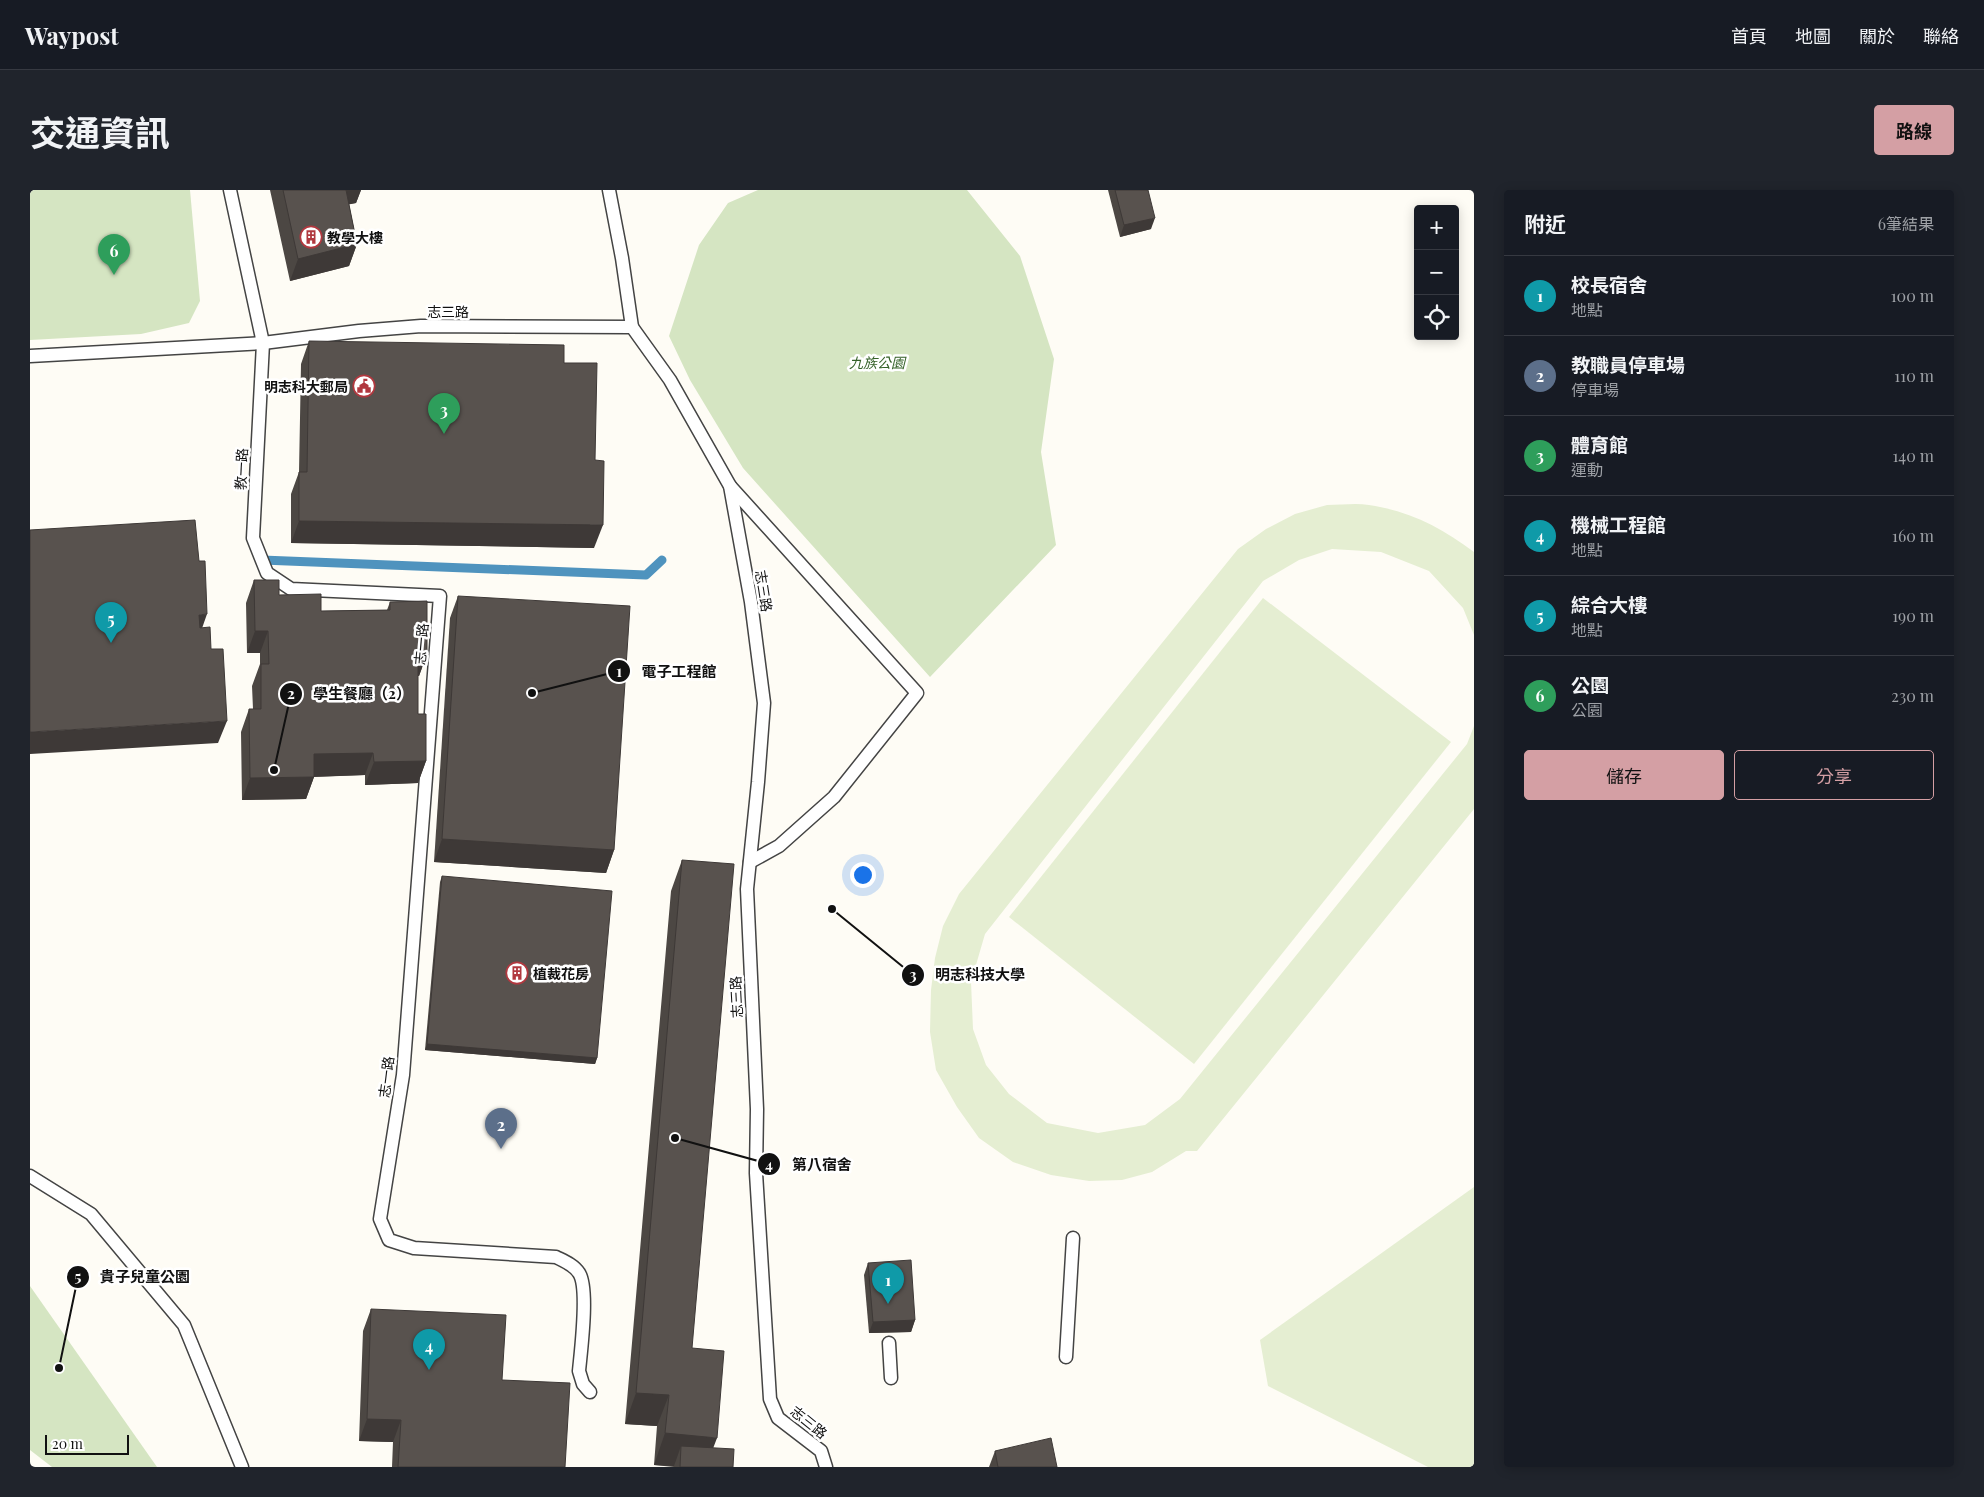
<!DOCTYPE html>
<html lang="zh-TW">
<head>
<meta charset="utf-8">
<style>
  :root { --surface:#171b24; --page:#20242c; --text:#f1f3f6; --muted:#9ea1a6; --line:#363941; --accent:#d49fa4 }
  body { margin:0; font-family:"Playfair Display","Noto Sans TC",serif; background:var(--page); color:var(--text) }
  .controls { position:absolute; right:15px; top:15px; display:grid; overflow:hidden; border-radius:5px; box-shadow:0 2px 12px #0003 }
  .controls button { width:45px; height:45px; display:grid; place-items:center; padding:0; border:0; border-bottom:1px solid var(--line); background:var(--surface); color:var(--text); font:25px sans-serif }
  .scale { position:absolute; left:15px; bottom:12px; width:84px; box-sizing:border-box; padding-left:5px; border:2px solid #111; border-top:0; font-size:14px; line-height:18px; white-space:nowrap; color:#111; -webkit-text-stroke:4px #fff; paint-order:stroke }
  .you { position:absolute; left:832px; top:684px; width:18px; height:18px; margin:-12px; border:4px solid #fff; border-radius:50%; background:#1a73e8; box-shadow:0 0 0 8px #1a73e833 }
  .badge { display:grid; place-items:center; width:32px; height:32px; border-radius:50%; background:var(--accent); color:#fff; font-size:16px; font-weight:700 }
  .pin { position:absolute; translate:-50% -41px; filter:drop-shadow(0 1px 2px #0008) }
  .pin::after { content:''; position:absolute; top:26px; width:18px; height:15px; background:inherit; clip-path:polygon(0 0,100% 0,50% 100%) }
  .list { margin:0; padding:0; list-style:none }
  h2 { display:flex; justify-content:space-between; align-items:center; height:65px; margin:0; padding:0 20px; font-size:21px }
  h2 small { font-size:16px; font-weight:400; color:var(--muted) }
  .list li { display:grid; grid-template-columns:32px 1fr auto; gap:15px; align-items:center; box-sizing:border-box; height:80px; padding:0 20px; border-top:1px solid var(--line) }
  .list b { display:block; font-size:19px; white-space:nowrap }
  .list p { margin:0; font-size:16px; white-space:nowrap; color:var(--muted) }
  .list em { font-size:16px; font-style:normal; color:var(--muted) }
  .actions { display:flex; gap:10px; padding:15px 20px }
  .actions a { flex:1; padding:11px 0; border:1px solid var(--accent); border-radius:5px; text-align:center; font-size:18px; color:var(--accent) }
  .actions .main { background:var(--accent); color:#111 }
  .icon { flex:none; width:28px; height:28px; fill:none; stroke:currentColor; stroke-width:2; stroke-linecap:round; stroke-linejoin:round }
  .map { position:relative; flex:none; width:1444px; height:1277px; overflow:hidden; border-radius:5px }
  header { display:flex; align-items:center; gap:30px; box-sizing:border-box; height:70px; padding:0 25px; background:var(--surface); border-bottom:1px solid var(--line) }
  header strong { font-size:24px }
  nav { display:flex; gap:28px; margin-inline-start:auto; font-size:18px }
  .intro { display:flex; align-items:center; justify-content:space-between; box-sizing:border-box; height:120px; padding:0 30px }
  h1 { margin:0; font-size:35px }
  .button { padding:12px 22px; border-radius:5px; background:var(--accent); color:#111; font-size:18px; font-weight:700 }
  main { display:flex; gap:30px; padding:0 30px }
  aside { flex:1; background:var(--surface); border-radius:5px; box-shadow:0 2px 12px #0003 }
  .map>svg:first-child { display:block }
  .green { fill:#d5e5c2 }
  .pitch { fill:#e5eed2 }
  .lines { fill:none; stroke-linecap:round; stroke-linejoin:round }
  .stream { stroke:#4f93be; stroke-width:9 }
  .service-casing { stroke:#444; stroke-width:15 }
  .service { stroke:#fff; stroke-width:12 }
  .wall { fill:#4c4743 }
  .shaded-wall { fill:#3e3937 }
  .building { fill:#58524e; stroke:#3e3937 }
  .labels { text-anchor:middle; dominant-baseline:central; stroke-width:5; stroke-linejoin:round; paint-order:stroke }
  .poi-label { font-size:14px; font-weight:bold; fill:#111; stroke:#fff; text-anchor:start }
  .street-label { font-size:14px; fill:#111; stroke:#fff }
  .park-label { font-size:14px; font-style:italic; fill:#346128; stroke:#fff }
  .leader { fill:none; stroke:#111; stroke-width:2 }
  .callout-dot { fill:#111; stroke:#fff; stroke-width:2 }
  .mark-label { font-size:15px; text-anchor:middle; font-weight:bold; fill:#fff }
  .callout-label { font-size:15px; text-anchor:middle; font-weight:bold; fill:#111; stroke:#fff; stroke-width:5; stroke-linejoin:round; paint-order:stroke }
</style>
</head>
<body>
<header>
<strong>Waypost</strong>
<nav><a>首頁</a><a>地圖</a><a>關於</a><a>聯絡</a></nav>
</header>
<div class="intro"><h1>交通資訊</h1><a class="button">路線</a></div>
<main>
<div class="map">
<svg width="1444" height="1277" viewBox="0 0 1444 1277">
  <rect width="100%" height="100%" fill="#fefcf5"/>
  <g class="green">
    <polygon points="0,0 160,0 170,111 159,133 111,144 0,150"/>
    <polygon points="728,0 937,0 990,66 1024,169 1011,262 1026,355 900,487 713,278 660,190 639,146 669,55 698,13"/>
    <polygon points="0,1096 127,1277 22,1277 0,1260"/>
  </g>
  <g class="pitch">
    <path d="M1297,315C1311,315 1326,313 1339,315C1380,321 1412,338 1444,362V445L1433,418L1399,381L1351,362L1302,359L1269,370L1233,391L955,744L941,792L943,839L956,875L979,904L1017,933L1068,943L1115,935L1150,909L1437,554L1444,536V619L1167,961H1156L1122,982L1092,990L1059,991L1021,985L983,972L949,948L927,917L906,880L900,842L901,800L905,768L913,736L929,704L1208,359L1236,339L1265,324Z"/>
    <polygon points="1233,408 1421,552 1164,874 979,727"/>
    <polygon points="1444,997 1444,1277 1398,1277 1238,1196 1230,1150"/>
  </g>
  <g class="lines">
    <polyline class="stream" points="232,370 616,385 632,370"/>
    <g class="service-casing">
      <g id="service">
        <path d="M200,0L233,153L223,348L237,383L261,399L410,406L373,885L350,1029L359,1050L384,1058L526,1067C534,1071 544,1075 549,1083C559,1098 551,1160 549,1181L553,1194L560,1202"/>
        <polyline points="579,0 592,68 602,137"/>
        <polyline points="0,166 233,153 329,141 391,136 602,137 640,190 700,296 721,412 734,513 728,592 717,699 727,919 726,983 740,1209 748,1228 791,1261 796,1277"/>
        <polyline points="700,296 887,503 804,607 749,656 720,672"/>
        <polyline points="0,986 61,1024 154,1135 212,1277"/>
        <polyline points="859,1153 861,1188"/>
        <polyline points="1036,1167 1043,1048"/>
      </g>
    </g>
    <use href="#service" class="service"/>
  </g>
  <g class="wall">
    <polygon points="240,0 331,0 326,13 319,14 327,54 319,76 260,91"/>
    <polygon points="1078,0 1118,0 1121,39 1090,47"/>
    <polygon points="279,151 534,173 564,358 261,353 261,304 269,282 271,174"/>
    <polygon points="224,390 249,405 291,421 357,420 360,412 397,464 389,486 388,486 388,524 396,571 388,593 335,595 335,585 284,587 276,609 212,610 211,542 219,519 223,519 222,496 230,474 230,463 217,463 216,413"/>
    <polygon points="428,406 584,660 576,683 404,672 420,428"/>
    <polygon points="652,670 662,1158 683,1258 703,1277 644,1277 624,1275 627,1236 595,1234 641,701"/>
    <polygon points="412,686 567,868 565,874 395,860 410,692"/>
    <polygon points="838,1073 885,1130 881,1142 839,1143 834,1085"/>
    <polygon points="341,1119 472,1190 535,1277 362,1277 363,1252 329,1251 333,1141"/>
    <polygon points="965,1261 1027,1277 959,1277"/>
  </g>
  <g class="shaded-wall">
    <polygon points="313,0 331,0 326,13 306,17"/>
    <polygon points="1125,28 1121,39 1090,47 1094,35"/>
    <polygon points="327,54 319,76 260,91 268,69"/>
    <polygon points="269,331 573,335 564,358 261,353"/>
    <polygon points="177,424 169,447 169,425"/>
    <polygon points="225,441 238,441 230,463 217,463"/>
    <polygon points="388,464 397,464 389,486 379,486"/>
    <polygon points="197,531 188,553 0,564 0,542"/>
    <polygon points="343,563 335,585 276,587 284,564"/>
    <polygon points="396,571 388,593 335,595 344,572"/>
    <polygon points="284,587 276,609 212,610 220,588"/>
    <polygon points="412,649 584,660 576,683 404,672"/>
    <polygon points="397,854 567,868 565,874 395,860"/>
    <polygon points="885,1130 881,1142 839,1143 843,1132"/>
    <polygon points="606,1203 639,1205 627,1236 595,1234"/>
    <polygon points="337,1229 371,1230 363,1252 329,1251"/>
    <polygon points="635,1243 687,1248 676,1277 651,1256 644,1276 624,1275"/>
  </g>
  <g class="building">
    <polygon points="253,0 316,0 327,54 268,69"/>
    <polygon points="1085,0 1118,0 1125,28 1094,35"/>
    <polygon points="279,151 534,155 534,173 567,173 565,270 574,271 573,335 269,331 269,282 277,282"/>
    <polygon points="165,330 169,371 175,371 177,424 169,425 170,438 180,437 181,459 193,459 197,531 0,542 0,340"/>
    <polygon points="224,390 249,390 249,405 291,404 291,421 360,420 360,412 397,411 397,464 388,464 388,524 396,524 396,571 344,572 343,563 284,564 284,587 220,588 219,519 231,519 231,474 239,474 238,441 225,441"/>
    <polygon points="428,406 600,416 584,660 412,649"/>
    <polygon points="652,670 704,674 662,1158 694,1161 687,1248 635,1243 639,1205 606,1203"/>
    <polygon points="412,686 582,701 567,868 397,854"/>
    <polygon points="881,1070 885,1130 843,1132 838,1073"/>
    <polygon points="341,1119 476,1125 472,1190 540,1193 535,1277 368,1277 371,1230 337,1229"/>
    <polygon points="1021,1248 1027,1277 968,1277 965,1261"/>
    <polygon points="651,1256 704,1259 703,1277 650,1277"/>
  </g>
  <defs>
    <g id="building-ring" transform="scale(1.125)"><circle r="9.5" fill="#fff" stroke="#b1383f" stroke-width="1.5"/><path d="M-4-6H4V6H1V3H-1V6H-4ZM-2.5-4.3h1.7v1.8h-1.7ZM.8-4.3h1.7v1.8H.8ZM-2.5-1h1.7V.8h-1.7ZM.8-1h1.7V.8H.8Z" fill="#b1383f"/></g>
    <g id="civic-ring" transform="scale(1.125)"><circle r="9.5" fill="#fff" stroke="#b1383f" stroke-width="1.5"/><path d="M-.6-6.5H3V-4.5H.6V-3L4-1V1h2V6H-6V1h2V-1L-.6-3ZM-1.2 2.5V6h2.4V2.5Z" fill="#b1383f"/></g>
  </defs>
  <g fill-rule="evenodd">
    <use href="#building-ring" x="281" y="47"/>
    <use href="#civic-ring" x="334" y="196"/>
    <use href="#building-ring" x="487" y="783"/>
  </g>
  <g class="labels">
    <g class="poi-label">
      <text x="297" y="47">教學大樓</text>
      <text x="318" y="196" text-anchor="end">明志科大郵局</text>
      <text x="503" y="783">植裁花房</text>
    </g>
    <g class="street-label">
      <text x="418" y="121">志三路</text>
      <text transform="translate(211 279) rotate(-87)">教一路</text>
      <text transform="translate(734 401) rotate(81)">志三路</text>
      <text transform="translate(391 454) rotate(-85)">志一路</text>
      <text transform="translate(706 807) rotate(-93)">志三路</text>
      <text transform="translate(356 887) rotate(-83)">志一路</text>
      <text transform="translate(779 1232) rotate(39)">志三路</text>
    </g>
    <g class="park-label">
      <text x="847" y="172">九族公園</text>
    </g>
  </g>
  <path class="leader" d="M502 503L589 481M244 580L261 504M802 719L883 785M645 948L739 974M29 1178L48 1087"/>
  <g class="callout-dot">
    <circle cx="502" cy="503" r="5"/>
    <circle cx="244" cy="580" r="5"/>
    <circle cx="802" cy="719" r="5"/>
    <circle cx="645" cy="948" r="5"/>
    <circle cx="29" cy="1178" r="5"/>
    <circle cx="589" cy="481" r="12"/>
    <circle cx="261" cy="504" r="12"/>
    <circle cx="883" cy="785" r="12"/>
    <circle cx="739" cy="974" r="12"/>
    <circle cx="48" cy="1087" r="12"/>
  </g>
  <g class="mark-label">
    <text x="589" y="487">1</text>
    <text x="261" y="509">2</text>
    <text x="883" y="790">3</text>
    <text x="739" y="980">4</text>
    <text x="48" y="1092">5</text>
  </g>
  <g class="callout-label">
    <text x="649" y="487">電子工程館</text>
    <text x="332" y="509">學生餐廳（2）</text>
    <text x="950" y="790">明志科技大學</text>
    <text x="792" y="980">第八宿舍</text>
    <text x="115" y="1092">貴子兒童公園</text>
  </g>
</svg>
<div class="controls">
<button>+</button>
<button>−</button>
<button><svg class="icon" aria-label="locate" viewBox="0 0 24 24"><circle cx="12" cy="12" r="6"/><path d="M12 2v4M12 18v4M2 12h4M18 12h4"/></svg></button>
</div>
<div class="scale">20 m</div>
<div class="you"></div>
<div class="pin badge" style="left:858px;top:1114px;background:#0f9aa8">1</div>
<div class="pin badge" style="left:471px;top:959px;background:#5c6f8a">2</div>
<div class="pin badge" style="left:414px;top:244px;background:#2e9e5b">3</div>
<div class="pin badge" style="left:399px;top:1180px;background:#0f9aa8">4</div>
<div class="pin badge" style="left:81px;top:453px;background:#0f9aa8">5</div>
<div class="pin badge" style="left:84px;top:85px;background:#2e9e5b">6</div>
</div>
<aside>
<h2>附近<small>6筆結果</small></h2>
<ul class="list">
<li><span class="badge" style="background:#0f9aa8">1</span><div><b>校長宿舍</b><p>地點</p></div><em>100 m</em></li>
<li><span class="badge" style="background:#5c6f8a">2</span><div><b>教職員停車場</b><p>停車場</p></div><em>110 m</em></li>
<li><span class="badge" style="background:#2e9e5b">3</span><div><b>體育館</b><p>運動</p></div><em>140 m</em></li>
<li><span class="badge" style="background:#0f9aa8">4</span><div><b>機械工程館</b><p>地點</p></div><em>160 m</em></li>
<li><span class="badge" style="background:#0f9aa8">5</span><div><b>綜合大樓</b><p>地點</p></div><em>190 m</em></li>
<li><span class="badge" style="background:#2e9e5b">6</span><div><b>公園</b><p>公園</p></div><em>230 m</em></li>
</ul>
<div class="actions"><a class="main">儲存</a><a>分享</a></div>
</aside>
</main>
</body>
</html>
